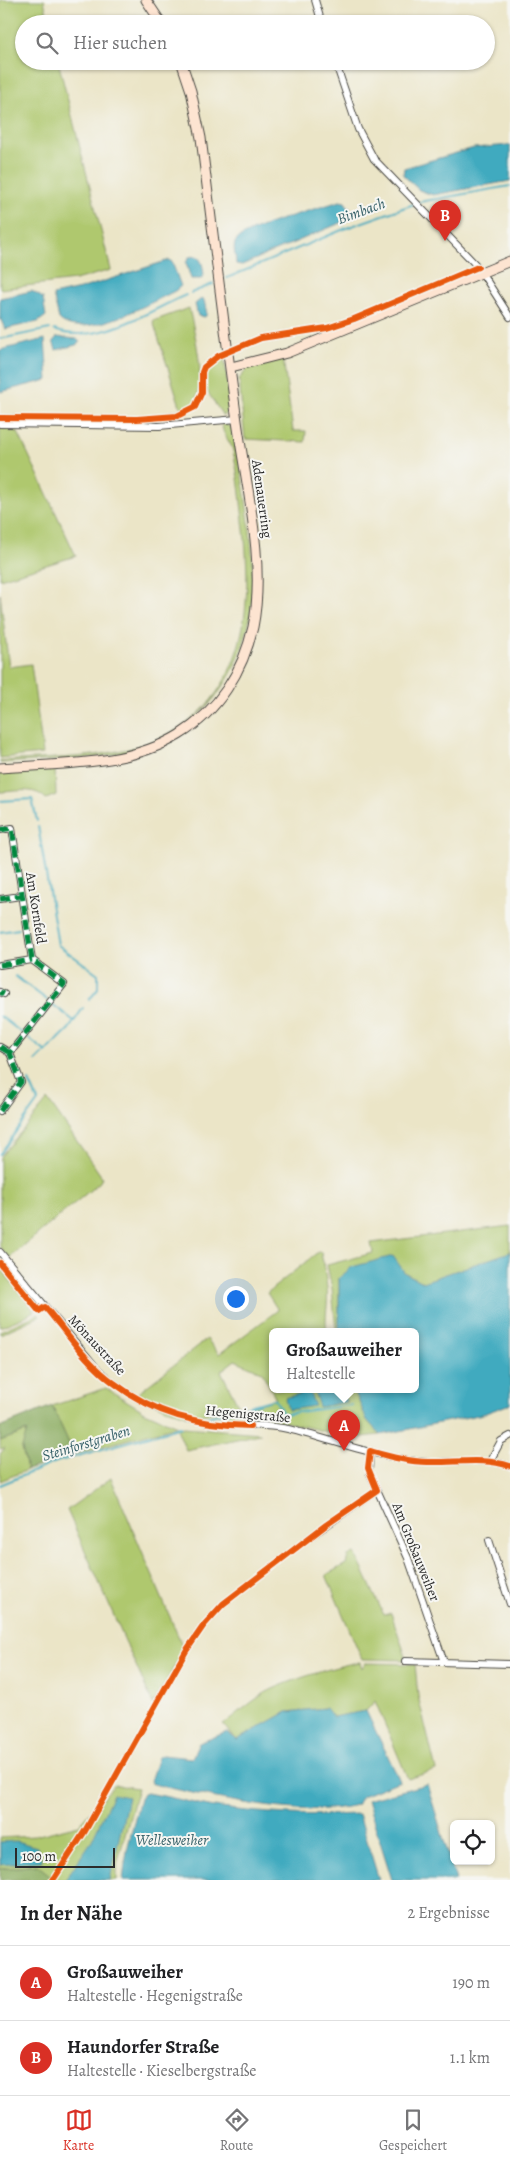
<!DOCTYPE html>
<html lang="de">
<head>
<meta charset="utf-8">
<style>
  :root { --surface:#fff; --page:#f6f6f6; --text:#202124; --muted:#757577; --line:#e0e0e0; --accent:#d93025 }
  body { margin:0; font-family:Alegreya,serif; background:var(--page); color:var(--text) }
  .controls { position:absolute; right:15px; bottom:15px; display:grid; overflow:hidden; border-radius:8px; box-shadow:0 1px 4px #0004 }
  .controls button { width:45px; height:45px; display:grid; place-items:center; padding:0; border:0; border-bottom:1px solid var(--line); background:var(--surface); color:var(--text); font:25px sans-serif }
  .scale { position:absolute; left:15px; bottom:12px; width:100px; box-sizing:border-box; padding-left:5px; border:2px solid #2b2b2b; border-top:0; font-size:14px; line-height:18px; white-space:nowrap; color:#2b2b2b; -webkit-text-stroke:4px #f6f6f2; paint-order:stroke }
  .you { position:absolute; left:235px; top:1298px; width:18px; height:18px; margin:-12px; border:4px solid #fff; border-radius:50%; background:#1a73e8; box-shadow:0 0 0 8px #1a73e833 }
  .badge { display:grid; place-items:center; width:32px; height:32px; border-radius:50%; background:var(--accent); color:#fff; font-size:16px; font-weight:700 }
  .pin { position:absolute; translate:-50% -41px; filter:drop-shadow(0 1px 2px #0008) }
  .pin::after { content:''; position:absolute; top:26px; width:18px; height:15px; background:inherit; clip-path:polygon(0 0,100% 0,50% 100%) }
  .popup { position:absolute; left:269px; top:1328px; width:150px; height:65px; box-sizing:border-box; display:grid; place-content:center; border-radius:8px; background:var(--surface); filter:drop-shadow(0 1px 4px #0005); font-size:16px; white-space:nowrap; color:var(--muted) }
  .popup b { font-size:19px; color:var(--text) }
  .popup::after { content:''; position:absolute; left:50%; top:100%; margin-left:-10px; border:10px solid transparent; border-top-color:var(--surface) }
  .list { margin:0; padding:0; list-style:none }
  h2 { display:flex; justify-content:space-between; align-items:center; height:65px; margin:0; padding:0 20px; font-size:21px }
  h2 small { font-size:16px; font-weight:400; color:var(--muted) }
  .list li { display:grid; grid-template-columns:32px 1fr auto; gap:15px; align-items:center; box-sizing:border-box; height:75px; padding:0 20px; border-top:1px solid var(--line) }
  .list b { display:block; font-size:19px; white-space:nowrap }
  .list p { margin:0; font-size:16px; white-space:nowrap; color:var(--muted) }
  .list em { font-size:16px; font-style:normal; color:var(--muted) }
  .icon { flex:none; width:28px; height:28px; fill:none; stroke:currentColor; stroke-width:2; stroke-linecap:round; stroke-linejoin:round }
  .map { position:relative; flex:none; width:510px; height:1880px; overflow:hidden }
  .search { position:absolute; background:var(--surface); box-shadow:0 1px 4px #0004; left:15px; right:15px; top:15px; height:55px; display:flex; align-items:center; gap:12px; box-sizing:border-box; padding:0 18px; border-radius:28px; color:var(--muted); font-size:19px }
  .sheet { height:215px; background:var(--surface) }
  nav { display:flex; justify-content:space-around; align-items:center; box-sizing:border-box; height:70px; border-top:1px solid var(--line); background:var(--surface); font-size:14px; color:var(--muted) }
  nav a { display:grid; justify-items:center; gap:2px }
  nav .on { color:var(--accent) }
  .map>svg:first-child { display:block }
  .green { fill:#afc86e; stroke:#6d7a4c }
  .forest { fill:#8bac61; stroke:#5b6c46 }
  .water { fill:#3faabf; stroke:#356a75 }
  .lines { fill:none; stroke-linecap:round; stroke-linejoin:round }
  .stream { stroke:#3faabf; stroke-width:2 }
  .street-casing { stroke:#484742; stroke-width:8 }
  .secondary-casing { stroke:#484742; stroke-width:11 }
  .street { stroke:#fff; stroke-width:6 }
  .secondary { stroke:#fde4d1; stroke-width:9 }
  .quiet { stroke:#00873e; stroke-width:5; stroke-dasharray:10 5; stroke-linecap:butt }
  .cycleway-casing { stroke:#f6f6f2; stroke-width:9 }
  .cycleway { stroke:#e8590c; stroke-width:6 }
  .labels { text-anchor:middle; dominant-baseline:central; stroke-width:4; stroke-linejoin:round; paint-order:stroke }
  .street-label { font-size:14px; fill:#2b2b2b; stroke:#f6f6f2 }
  .water-label { font-size:15px; font-style:italic; fill:#335e66; stroke:#f6f6f2 }
</style>
</head>
<body>
<div class="map">
<svg width="510" height="1880" viewBox="0 0 510 1880">
  <rect width="100%" height="100%" fill="#f6f6f2"/>
  <filter id="ink" filterUnits="userSpaceOnUse"><feTurbulence type="fractalNoise" baseFrequency=".02" numOctaves="2"/><feDisplacementMap in="SourceGraphic" scale="10" xChannelSelector="R" yChannelSelector="G"/><feConvolveMatrix kernelMatrix="1 2 1 2 8 2 1 2 1" color-interpolation-filters="sRGB"/></filter>
  <filter id="wash" filterUnits="userSpaceOnUse"><feTurbulence type="fractalNoise" baseFrequency=".0096" numOctaves="4" result="noise"/><feDisplacementMap in="SourceGraphic" scale="20" xChannelSelector="R" yChannelSelector="G"/><feGaussianBlur stdDeviation="1.12" result="paint"/><feColorMatrix in="noise" values="0 0 0 0 0 0 0 0 0 0 0 0 0 0 0 0 0 1.4 0 .05"/><feComposite in="paint" operator="in"/></filter>
  <g filter="url(#wash)">
    <rect width="100%" height="100%" fill="#ebe5c7"/>
    <g class="green">
      <polygon points="0,0 44,0 49,24 24,24 24,61 58,61 111,270 75,280 0,289"/>
      <path d="M189,308C194,331 211,394 189,410C179,417 163,417 151,417L181,409L153,321Z"/>
      <polygon points="224,357 231,408 223,416 205,388 205,371 211,362"/>
      <polygon points="283,358 293,431 306,431 305,442 245,439 239,379 248,368"/>
      <polygon points="16,416 16,428 76,556 0,579 0,417"/>
      <path d="M222,424L230,426L235,433C248,522 276,619 216,696C197,720 172,738 143,747C98,762 47,760 0,763V761C42,758 87,759 128,749C238,722 255,628 244,530C241,504 239,477 233,451C231,442 222,435 222,424Z"/>
      <polygon points="0,594 9,667 31,664 43,754 0,758"/>
      <path d="M55,767L56,795L46,799C34,786 16,792 0,792V771Z"/>
      <polygon points="48,1100 102,1177 100,1182 9,1258 0,1247 0,1157"/>
      <polygon points="510,1226 510,1252 423,1282 405,1273 339,1278 339,1332 336,1332 332,1289 327,1265 373,1253 371,1243"/>
      <path d="M318,1252H321C323,1264 326,1276 327,1288C329,1304 324,1316 327,1332H273V1390H315L314,1392L346,1401L342,1390H354L367,1420L380,1435L353,1438L281,1421H220L224,1414L276,1399L262,1372L235,1360L221,1371L239,1407L192,1417L167,1409L137,1394L207,1339L219,1354L278,1310L267,1293Z"/>
      <polygon points="0,1267 34,1311 22,1318 0,1327"/>
      <polygon points="38,1314 40,1316 0,1334 0,1331"/>
      <polygon points="106,1388 145,1412 177,1426 74,1454 52,1406"/>
      <polygon points="184,1427 260,1433 260,1434 186,1450 177,1429"/>
      <polygon points="28,1431 22,1448 27,1470 0,1481 0,1454 5,1448 0,1449 0,1441"/>
      <polygon points="111,1478 184,1650 153,1704 67,1510"/>
      <polygon points="355,1553 384,1615 391,1613 407,1660 362,1659 326,1575 346,1564 348,1556"/>
      <path d="M360,1662L362,1668L365,1663L415,1664L418,1696L436,1770L408,1779L375,1701L366,1711L333,1717L325,1708L287,1712L237,1740L223,1725C236,1715 248,1704 262,1695C277,1684 341,1664 360,1662Z"/>
      <polygon points="114,1785 138,1788 117,1864 117,1880 53,1880 54,1879 37,1865 0,1869 0,1838 35,1836 79,1825"/>
    </g>
    <g class="forest">
      <polygon points="52,1406 74,1454 27,1470 22,1448 27,1431 0,1441 0,1427"/>
      <polygon points="37,1865 54,1878 53,1880 0,1880 0,1869"/>
    </g>
    <g class="water">
      <polygon points="510,145 510,181 433,195 419,190 403,175 404,168 474,148"/>
      <path d="M340,201L345,202L353,214L352,218L242,265L236,264C236,257 232,247 236,241C245,228 322,207 340,201Z"/>
      <path d="M196,256C203,260 203,268 204,275L201,279H191L186,263L189,257Z"/>
      <path d="M169,260L172,262L181,286L175,291C150,303 82,342 59,319L53,295L80,289Z"/>
      <polygon points="32,291 43,298 46,316 38,322 5,329 0,318 0,298"/>
      <polygon points="201,299 204,300 207,314 205,317 198,316 195,304"/>
      <polygon points="57,337 77,339 80,342 76,345 56,350 53,341"/>
      <polygon points="45,339 48,380 0,392 0,350"/>
      <polygon points="510,1252 510,1404 483,1414 380,1435 367,1420 354,1390 415,1390 415,1332 339,1332 339,1278 352,1267 393,1256 405,1273 423,1282"/>
      <polygon points="315,1390 342,1390 346,1402 319,1407 314,1392"/>
      <polygon points="309,1391 315,1406 288,1410 285,1398"/>
      <path d="M326,1708L333,1717L366,1711L400,1781L362,1796L357,1805C298,1819 211,1797 152,1784L150,1781L158,1757L162,1755L192,1758L199,1743L227,1732L237,1740L287,1712Z"/>
      <polygon points="427,1784 456,1880 392,1880 367,1800"/>
      <path d="M146,1793C169,1796 191,1803 214,1807C263,1814 310,1816 359,1814L379,1880H123L127,1850L140,1799L143,1794Z"/>
      <polygon points="113,1794 128,1797 110,1880 65,1880 91,1842"/>
      <polygon points="16,1841 37,1847 42,1861 0,1865 0,1842"/>
    </g>
    <g class="lines">
      <g class="stream">
        <polyline points="419,202 510,186"/>
        <polyline points="227,278 349,227 414,204"/>
        <polyline points="191,293 213,284"/>
        <path d="M54,330C99,346 146,312 186,295"/>
        <polyline points="0,339 50,329"/>
        <polyline points="0,801 32,799 37,821"/>
        <polyline points="38,826 58,945 98,974 98,989 89,1000"/>
        <polyline points="0,932 19,929"/>
        <polyline points="15,976 47,1000"/>
        <polyline points="52,1004 74,1021"/>
        <polyline points="0,1016 22,1033"/>
        <polyline points="27,1037 46,1052"/>
        <polyline points="36,1061 69,1029 83,1008"/>
        <polyline points="0,1154 38,1101 29,1081"/>
        <polyline points="208,1417 275,1399 283,1414 351,1405"/>
        <polyline points="0,1485 56,1462 181,1427"/>
      </g>
    </g>
  </g>
  <g filter="url(#ink)">
    <g class="lines">
      <g class="street-casing">
        <g id="street">
          <polyline points="315,0 322,24"/>
          <polyline points="335,61 358,129 374,159 478,267 510,317"/>
          <polyline points="0,424 159,426 237,419"/>
          <polyline points="0,830 12,828 32,960 64,984 10,1053 21,1082 0,1111"/>
          <polyline points="0,899 21,896"/>
          <polyline points="0,965 32,960"/>
          <polyline points="0,992 4,994"/>
          <polyline points="0,1047 10,1053"/>
          <path d="M0,1252L96,1367C132,1402 177,1422 227,1425C247,1426 268,1424 288,1429C330,1439 373,1456 416,1461C448,1465 479,1456 510,1466"/>
          <polyline points="370,1451 369,1472 408,1558 444,1662"/>
          <polyline points="490,1461 501,1441 510,1436"/>
          <polyline points="309,1538 377,1490"/>
          <polyline points="489,1540 510,1604"/>
          <polyline points="405,1661 510,1664"/>
        </g>
      </g>
      <g class="secondary-casing">
        <g id="secondary">
          <polyline points="146,0 162,24"/>
          <polyline points="231,367 287,353 510,261"/>
          <path d="M0,768C59,763 127,767 179,735C218,711 243,672 253,627C266,563 246,486 237,421C224,327 213,232 201,138L191,91L181,61"/>
        </g>
      </g>
      <use href="#street" class="street"/>
      <use href="#secondary" class="secondary"/>
      <g class="quiet">
        <polyline points="0,830 12,828 32,960 64,984 10,1053 21,1082 0,1111"/>
        <polyline points="0,899 21,896"/>
        <polyline points="0,965 32,960"/>
        <polyline points="0,992 4,994"/>
        <polyline points="0,1047 10,1053"/>
      </g>
      <g class="cycleway-casing">
        <g id="cycleway">
          <polyline points="0,418 137,419 177,416 195,407 202,392 202,372 204,367 218,356 261,338 327,328 354,319 478,267"/>
          <path d="M0,1263L39,1311L45,1307C66,1332 87,1364 114,1383C156,1415 198,1425 250,1426"/>
          <path d="M53,1880L85,1831L186,1651L204,1625L223,1604L326,1525L377,1490L368,1468L370,1451C388,1456 408,1462 428,1462C456,1463 483,1457 510,1466"/>
        </g>
      </g>
      <use href="#cycleway" class="cycleway"/>
    </g>
  </g>
  <g class="labels">
    <g class="street-label">
      <text transform="translate(262 499) rotate(82)">Adenauerring</text>
      <text transform="translate(36 908) rotate(81)">Am Kornfeld</text>
      <text transform="translate(97 1345) rotate(47)">Mönaustraße</text>
      <text transform="translate(248 1414) rotate(5)">Hegenigstraße</text>
      <text transform="translate(416 1552) rotate(68)">Am Großauweiher</text>
    </g>
    <g class="water-label">
      <text transform="translate(361 211) rotate(-20)">Bimbach</text>
      <text transform="translate(86 1443) rotate(-17)">Steinforstgraben</text>
      <text x="172" y="1840">Wellesweiher</text>
    </g>
  </g>
</svg>
<div class="controls">
<button><svg class="icon" aria-label="locate" viewBox="0 0 24 24"><circle cx="12" cy="12" r="6"/><path d="M12 2v4M12 18v4M2 12h4M18 12h4"/></svg></button>
</div>
<div class="scale">100 m</div>
<div class="you"></div>
<div class="pin badge" style="left:344px;top:1451px">A</div>
<div class="popup"><b>Großauweiher</b>Haltestelle</div>
<div class="pin badge" style="left:445px;top:241px">B</div>
<div class="search"><svg class="icon" aria-label="search" viewBox="0 0 24 24"><circle cx="10" cy="10" r="6"/><path d="M15 15l6 6"/></svg>Hier suchen</div>
</div>
<section class="sheet">
<h2>In der Nähe<small>2 Ergebnisse</small></h2>
<ul class="list">
<li><span class="badge">A</span><div><b>Großauweiher</b><p>Haltestelle · Hegenigstraße</p></div><em>190 m</em></li>
<li><span class="badge">B</span><div><b>Haundorfer Straße</b><p>Haltestelle · Kieselbergstraße</p></div><em>1.1 km</em></li>
</ul>
</section>
<nav>
<a class="on"><svg class="icon" aria-label="map" viewBox="0 0 24 24"><path d="M3 6l6-2 6 2 6-2v14l-6 2-6-2-6 2zM9 4v14M15 6v14"/></svg>Karte</a>
<a><svg class="icon" aria-label="directions" viewBox="0 0 24 24"><path d="M12 3l9 9-9 9-9-9zM9 14v-3h6M13 9l2 2-2 2"/></svg>Route</a>
<a><svg class="icon" aria-label="saved" viewBox="0 0 24 24"><path d="M7 4h10v16l-5-4-5 4z"/></svg>Gespeichert</a>
</nav>
</body>
</html>
